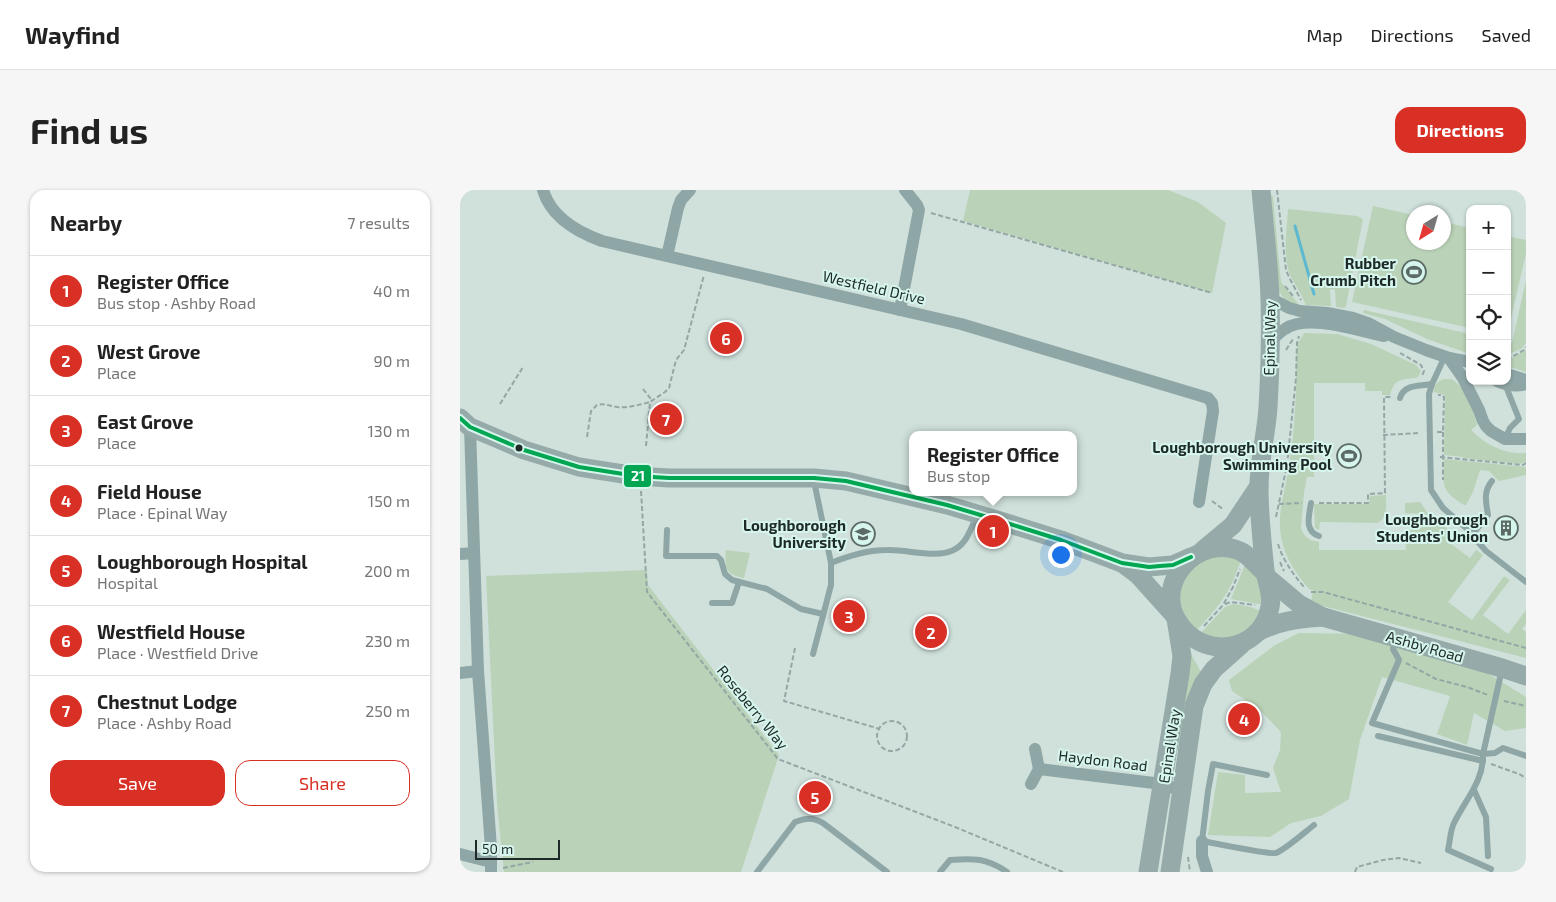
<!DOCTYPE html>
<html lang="en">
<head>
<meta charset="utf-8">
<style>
  :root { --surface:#fff; --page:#f6f6f6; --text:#222; --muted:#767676; --line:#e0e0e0; --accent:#d93025 }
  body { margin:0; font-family:"Exo 2",sans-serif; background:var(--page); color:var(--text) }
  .controls { position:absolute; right:15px; top:15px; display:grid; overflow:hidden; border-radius:10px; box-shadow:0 1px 4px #0004 }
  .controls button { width:45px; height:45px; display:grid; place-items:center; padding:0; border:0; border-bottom:1px solid var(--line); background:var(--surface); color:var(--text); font:25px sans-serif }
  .compass { position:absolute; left:946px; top:15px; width:45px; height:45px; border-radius:50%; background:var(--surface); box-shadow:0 1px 4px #0004; rotate:217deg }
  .scale { position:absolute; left:15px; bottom:12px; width:85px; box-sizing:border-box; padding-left:5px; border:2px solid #1e2a27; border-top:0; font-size:14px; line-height:18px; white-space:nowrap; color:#1e2a27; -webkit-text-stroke:4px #d6f5ed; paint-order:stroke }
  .you { position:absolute; left:600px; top:364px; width:18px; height:18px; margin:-12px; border:4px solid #fff; border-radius:50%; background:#1a73e8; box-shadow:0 0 0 8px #1a73e833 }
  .badge { display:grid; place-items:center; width:32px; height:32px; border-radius:50%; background:var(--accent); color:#fff; font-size:16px; font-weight:700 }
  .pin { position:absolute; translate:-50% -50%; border:2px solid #fff; box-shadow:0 1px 5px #0006 }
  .popup { position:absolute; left:449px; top:241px; width:168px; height:65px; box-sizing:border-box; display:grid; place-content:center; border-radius:10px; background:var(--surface); filter:drop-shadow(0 1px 4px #0005); font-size:16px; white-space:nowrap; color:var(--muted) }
  .popup b { font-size:19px; color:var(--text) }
  .popup::after { content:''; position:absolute; left:50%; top:100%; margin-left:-10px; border:10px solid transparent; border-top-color:var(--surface) }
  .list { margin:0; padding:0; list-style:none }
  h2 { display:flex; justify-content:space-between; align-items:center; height:65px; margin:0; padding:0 20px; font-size:21px }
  h2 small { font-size:16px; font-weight:400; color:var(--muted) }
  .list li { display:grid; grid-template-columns:32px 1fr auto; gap:15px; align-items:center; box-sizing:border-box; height:70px; padding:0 20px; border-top:1px solid var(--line) }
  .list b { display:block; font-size:19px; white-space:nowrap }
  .list p { margin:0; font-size:16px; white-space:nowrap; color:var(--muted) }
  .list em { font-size:16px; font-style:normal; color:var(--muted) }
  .actions { display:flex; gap:10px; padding:15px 20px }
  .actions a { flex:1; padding:11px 0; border:1px solid var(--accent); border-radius:15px; text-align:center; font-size:18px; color:var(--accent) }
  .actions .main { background:var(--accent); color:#fff }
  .icon { flex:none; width:28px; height:28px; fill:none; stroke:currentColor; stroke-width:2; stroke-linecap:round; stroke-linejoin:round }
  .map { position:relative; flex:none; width:1066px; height:682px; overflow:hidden; border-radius:15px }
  header { display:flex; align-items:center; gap:30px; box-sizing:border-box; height:70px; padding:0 25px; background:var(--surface); border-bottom:1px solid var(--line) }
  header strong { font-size:24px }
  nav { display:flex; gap:28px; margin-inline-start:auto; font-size:18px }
  .intro { display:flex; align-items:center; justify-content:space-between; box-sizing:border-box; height:120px; padding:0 30px }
  h1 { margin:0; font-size:35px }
  .button { padding:12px 22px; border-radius:15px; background:var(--accent); color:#fff; font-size:18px; font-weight:700 }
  main { display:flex; gap:30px; padding:0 30px }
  aside { flex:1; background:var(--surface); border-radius:15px; box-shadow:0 1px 4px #0004 }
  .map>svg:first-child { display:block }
  .green { fill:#bad2b7 }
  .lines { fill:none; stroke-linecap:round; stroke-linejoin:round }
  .stream { stroke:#5eb8cf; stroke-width:3 }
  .path { stroke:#94a7a5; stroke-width:2; stroke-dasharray:5 2.5; stroke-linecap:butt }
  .service { stroke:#8fa6a6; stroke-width:6 }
  .minor { stroke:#8fa6a6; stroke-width:12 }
  .primary { stroke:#96aba9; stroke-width:19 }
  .bus-1-casing { stroke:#d6f5ed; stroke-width:8 }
  .bus-1 { stroke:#00a651; stroke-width:4 }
  .bus-dot { fill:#1e2a27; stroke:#d6f5ed; stroke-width:2 }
  .labels { text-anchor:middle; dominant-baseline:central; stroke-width:4; stroke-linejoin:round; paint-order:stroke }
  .poi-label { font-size:15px; font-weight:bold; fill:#1e2a27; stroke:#d6f5ed; text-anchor:end }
  .street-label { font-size:15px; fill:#1e2a27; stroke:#d6f5ed }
  .line-badge { stroke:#d6f5ed; stroke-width:2 }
  .badge-label { font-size:14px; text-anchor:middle; font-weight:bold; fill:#fff }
</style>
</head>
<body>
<header>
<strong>Wayfind</strong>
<nav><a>Map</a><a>Directions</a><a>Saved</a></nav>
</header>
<div class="intro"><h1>Find us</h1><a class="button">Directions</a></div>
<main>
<aside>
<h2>Nearby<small>7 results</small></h2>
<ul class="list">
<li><span class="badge">1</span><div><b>Register Office</b><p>Bus stop · Ashby Road</p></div><em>40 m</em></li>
<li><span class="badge">2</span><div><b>West Grove</b><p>Place</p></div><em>90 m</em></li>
<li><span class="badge">3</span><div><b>East Grove</b><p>Place</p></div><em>130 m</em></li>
<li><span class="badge">4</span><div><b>Field House</b><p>Place · Epinal Way</p></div><em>150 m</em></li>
<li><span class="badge">5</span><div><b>Loughborough Hospital</b><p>Hospital</p></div><em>200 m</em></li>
<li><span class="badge">6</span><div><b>Westfield House</b><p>Place · Westfield Drive</p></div><em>230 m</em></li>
<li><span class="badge">7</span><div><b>Chestnut Lodge</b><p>Place · Ashby Road</p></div><em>250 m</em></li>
</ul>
<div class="actions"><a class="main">Save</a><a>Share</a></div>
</aside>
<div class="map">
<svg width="1066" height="682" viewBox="0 0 1066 682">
  <rect width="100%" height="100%" fill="#d0e1dc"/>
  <g class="green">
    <polygon points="510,0 708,0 738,12 766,33 752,103 503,31"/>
    <polygon points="812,5 813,7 821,92 839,115 825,111 818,99 810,6"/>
    <polygon points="913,16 953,25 954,52 984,52 984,32 1010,38 1010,138 892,112"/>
    <path d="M828,19L897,26L903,29L886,116L884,118L876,117L875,100L873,99L870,100L871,116L846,115C842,105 836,96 831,87C822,69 827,38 828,19Z"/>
    <polygon points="1047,46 1066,50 1066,63 1047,146"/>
    <polygon points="1066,90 1066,153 1061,159 1047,165 1047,152 1052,153"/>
    <polygon points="904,120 1010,144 1010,164 967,149 925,129 903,123"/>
    <path d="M844,143L877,144L911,154L956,175L961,181L958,187C943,191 935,186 930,205H922V201H905V193H854V287H847L844,303L841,339L845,346L850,350L859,352V360H946C946,347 943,337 961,338L962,324L945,323V313L960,312L969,325L995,345L991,354L1010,368L1016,360L1023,365L988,412L1012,430L1044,386L1050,390L1023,425L1048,444L1066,420V434L1062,439L1066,442V468L851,413L853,400H850C836,384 825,368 821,347C817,324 824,305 828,283C833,255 835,226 836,199C837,188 835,162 838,153C840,150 843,146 844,143Z"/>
    <polygon points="1066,160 1066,182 1047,176 1047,171"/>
    <path d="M983,189H992C1006,199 1014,218 1017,235L1011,240C1026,255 1045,265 1066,263V272L1060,274L1003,268V267L984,265L985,205L974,202C973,195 978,192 983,189Z"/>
    <path d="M984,269L1066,277V285L1039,291L1029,281L1020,280L1013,302L1006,315H1004C979,299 984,296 984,269Z"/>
    <path d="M926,305C926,316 928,326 918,333L860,332L859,340L855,338L854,314H909L910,306Z"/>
    <path d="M266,360L290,363L284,388C264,384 265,378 266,360Z"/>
    <path d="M754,364L781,369C771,402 759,416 736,441L729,434L719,411L723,384Z"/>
    <polygon points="786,372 794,379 804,415 771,409"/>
    <polygon points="187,380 188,395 319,565 281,682 44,682 37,614 26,386"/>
    <polygon points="773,414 787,416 802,421 789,440 769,449 740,444 765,417"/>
    <polygon points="839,443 907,444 1021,479 1066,507 1066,538 1045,541 1014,523 1007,555 977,544 990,506 922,487 900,550 889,609 861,626 831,633 810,647 748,645 758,582 785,585 785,603 821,602 813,578 820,560 821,542 799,519 772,501 769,490 815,455"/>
    <polygon points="729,461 743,485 721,555 713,567"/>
  </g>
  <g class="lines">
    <polyline class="stream" points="835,36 854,104"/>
    <g class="path">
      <polyline points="817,0 826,80 829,87 841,110"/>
      <polyline points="471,23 752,103"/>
      <polyline points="825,96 833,106"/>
      <polyline points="826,160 833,149"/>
      <polyline points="940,163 961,175 964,181 962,186"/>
      <polyline points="1047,170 1064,160 1066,157"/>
      <polyline points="183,199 191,209"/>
      <polyline points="40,214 63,177"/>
      <polyline points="977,242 983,242 984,207 982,205 978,205"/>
      <polyline points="983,242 983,290"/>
      <polyline points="923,245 960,243"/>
      <path d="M127,247L131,221L137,215C144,213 150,216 157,217C168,218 179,215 190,212"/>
      <polyline points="186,256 190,212 205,202 209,198 216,170 224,160 244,85"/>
      <polyline points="980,267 1052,274 1063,275 1066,273"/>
      <polyline points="181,301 187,402 318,569 495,637 603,682"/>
      <polyline points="752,311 764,320"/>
      <polyline points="859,313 908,313 908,304 925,303 924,207 931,207"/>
      <polyline points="819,314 842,313"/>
      <polyline points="816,327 827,275 836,188 837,153 839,146"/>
      <path d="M818,354C823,370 833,384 844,397"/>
      <polyline points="820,372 824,381"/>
      <polyline points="851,402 863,402 1066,458"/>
      <polyline points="765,414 771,412 795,415"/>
      <polyline points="744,436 763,415 773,397 780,379"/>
      <polyline points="335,458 324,511 420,539"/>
      <polyline points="946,473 976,489 1007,497 1028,505"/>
      <polyline points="1044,511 1066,516"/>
      <circle cx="432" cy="546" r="15"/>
      <polyline points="1031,574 1059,584 1066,588"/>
      <polyline points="728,667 730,682"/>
      <polyline points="43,678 73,672"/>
      <polyline points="895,682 897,677 923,670 939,668 961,673"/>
    </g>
    <g class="service">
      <polyline points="985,166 972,194 969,204 971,300 983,318 1013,344 1017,351 1026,361 1066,392"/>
      <path d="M940,208C944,194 960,196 972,194"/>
      <polyline points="1045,249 1050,238 1059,229 1045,194"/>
      <path d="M851,313C849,326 844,341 859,346"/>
      <polyline points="207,340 206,366 257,366 261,370 265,384 272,390 307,399 341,419 363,424"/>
      <path d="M1013,344L1028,325C1026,312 1023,302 1032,291"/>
      <path d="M371,373C388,366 408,360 427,360C456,359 494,377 509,343C512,337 515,331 516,325"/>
      <polyline points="252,413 272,413 279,392"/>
      <polyline points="935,449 933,459 939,470 912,533 1023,564 1042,479"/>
      <polyline points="353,464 371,395 371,373 354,291"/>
      <polyline points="918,546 1023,571"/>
      <path d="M807,585L753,574L748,601L742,651C753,653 810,665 816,663C826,659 845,642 854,635"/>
      <polyline points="1014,600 1026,627 1028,666"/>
      <path d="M1031,679L988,660C990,652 990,641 994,633C1005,610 1024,591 1023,564L1035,563L1043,558L1066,566"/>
      <path d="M297,682L335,632C346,628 353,627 363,633L427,682"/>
      <path d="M480,682L490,670C513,668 527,668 547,682"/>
    </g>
    <g class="minor">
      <path d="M83,0C91,27 117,42 142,51L501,134L748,208L752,213L753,221L739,312"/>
      <polyline points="207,66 218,18 221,10 230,0"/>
      <polyline points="810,108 829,118 840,121 867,123 893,128 910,134 934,147 966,160 989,168 1010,172"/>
      <polyline points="440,120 459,20 457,15 445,0"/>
      <path d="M810,152C815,148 819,142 825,139C848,123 898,141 924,146"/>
      <polyline points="989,168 1003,188 1019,220 1023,231 1026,236 1031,241 1045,249 1066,249"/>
      <polyline points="1047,184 1066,190"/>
      <path d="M1037,191C1046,195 1056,197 1066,194"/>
      <polyline points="10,237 18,481 31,658 31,682"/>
      <polyline points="0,364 14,363"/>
      <polyline points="0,483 18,481"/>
      <polyline points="579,579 694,593 702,596 722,599"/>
      <polyline points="571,594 579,579 575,559"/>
      <polyline points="742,651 742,666 747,682"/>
      <polyline points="0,664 23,670 31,671"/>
    </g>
    <g class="primary">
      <path d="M801,0C804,36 809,73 810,109C811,145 810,182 808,218C806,245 799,271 799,297C799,324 802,353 805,380C806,393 813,403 810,417C801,464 740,471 717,430C694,391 739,344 780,361C789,365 797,376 805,383"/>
      <polyline points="0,228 10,237 64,260 119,277 176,286 209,288 354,288 386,291 487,315 534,329 601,350 662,373 689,377 700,376 713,375 731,367"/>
      <polyline points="743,360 773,335 799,296"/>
      <polyline points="662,373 678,385 714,425"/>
      <polyline points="808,388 839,414 863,427 1042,478 1066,486"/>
      <path d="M798,442C820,430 839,429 863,427"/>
      <polyline points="688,682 720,484 722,466 716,429"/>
      <polyline points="710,682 734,516 743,494 754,479 781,455"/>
    </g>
    <g class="bus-1-casing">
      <polyline id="bus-1" points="0,228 10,237 64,260 119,277 176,286 209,288 354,288 386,291 487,315 534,329 601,350 662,373 689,377 700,376 713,375 731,367"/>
    </g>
    <use href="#bus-1" class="bus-1"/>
  </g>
  <defs>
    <g id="stadium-ring" transform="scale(1.25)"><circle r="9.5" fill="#d6f5ed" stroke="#5c6a66" stroke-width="1.5"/><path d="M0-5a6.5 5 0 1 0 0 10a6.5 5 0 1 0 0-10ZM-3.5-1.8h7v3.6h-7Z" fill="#5c6a66"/></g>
    <g id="building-ring" transform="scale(1.25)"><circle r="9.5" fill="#d6f5ed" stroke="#5c6a66" stroke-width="1.5"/><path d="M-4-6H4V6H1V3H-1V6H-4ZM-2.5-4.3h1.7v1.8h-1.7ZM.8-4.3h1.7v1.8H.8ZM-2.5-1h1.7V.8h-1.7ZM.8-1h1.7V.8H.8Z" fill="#5c6a66"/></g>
    <g id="university-ring" transform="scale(1.25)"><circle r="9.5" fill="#d6f5ed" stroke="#5c6a66" stroke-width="1.5"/><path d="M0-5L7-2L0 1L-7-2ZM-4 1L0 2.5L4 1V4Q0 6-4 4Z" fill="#5c6a66"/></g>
  </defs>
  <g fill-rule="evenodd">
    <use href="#stadium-ring" x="954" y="82"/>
    <use href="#stadium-ring" x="889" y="266"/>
    <use href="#building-ring" x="1046" y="338"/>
    <use href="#university-ring" x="403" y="344"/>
  </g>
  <circle class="bus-dot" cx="59" cy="258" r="4.5"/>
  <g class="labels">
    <g class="poi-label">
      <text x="936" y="73">Rubber<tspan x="936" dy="17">Crumb Pitch</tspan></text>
      <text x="872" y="257">Loughborough University<tspan x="872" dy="17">Swimming Pool</tspan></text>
      <text x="1028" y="329">Loughborough<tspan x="1028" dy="17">Students' Union</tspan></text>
      <text x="386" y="335">Loughborough<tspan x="386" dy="17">University</tspan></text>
    </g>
    <g class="street-label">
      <text transform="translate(414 97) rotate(13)">Westfield Drive</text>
      <text transform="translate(809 148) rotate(-89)">Epinal Way</text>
      <text transform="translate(965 456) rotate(16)">Ashby Road</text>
      <text transform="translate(293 517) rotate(51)">Roseberry Way</text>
      <text transform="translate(709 556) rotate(-81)">Epinal Way</text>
      <text transform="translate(643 570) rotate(7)">Haydon Road</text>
    </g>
  </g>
  <rect class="line-badge" x="163" y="274" width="29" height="24" rx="5" fill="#00a651"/>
  <g class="badge-label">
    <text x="178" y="291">21</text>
  </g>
</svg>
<div class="controls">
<button>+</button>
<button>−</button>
<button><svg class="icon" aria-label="locate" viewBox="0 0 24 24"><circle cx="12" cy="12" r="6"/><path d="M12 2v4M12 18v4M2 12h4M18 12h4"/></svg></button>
<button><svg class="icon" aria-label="layers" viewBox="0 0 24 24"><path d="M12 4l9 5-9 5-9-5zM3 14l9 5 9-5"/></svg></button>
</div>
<svg class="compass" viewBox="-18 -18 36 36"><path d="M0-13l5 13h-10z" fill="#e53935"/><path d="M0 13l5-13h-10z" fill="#767676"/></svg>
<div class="scale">50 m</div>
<div class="you"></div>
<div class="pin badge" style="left:533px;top:341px">1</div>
<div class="popup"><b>Register Office</b>Bus stop</div>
<div class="pin badge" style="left:471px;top:442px">2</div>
<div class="pin badge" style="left:389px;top:426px">3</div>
<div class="pin badge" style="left:784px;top:529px">4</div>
<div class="pin badge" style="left:355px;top:607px">5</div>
<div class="pin badge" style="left:266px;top:148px">6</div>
<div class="pin badge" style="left:206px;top:229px">7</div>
</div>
</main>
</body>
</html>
